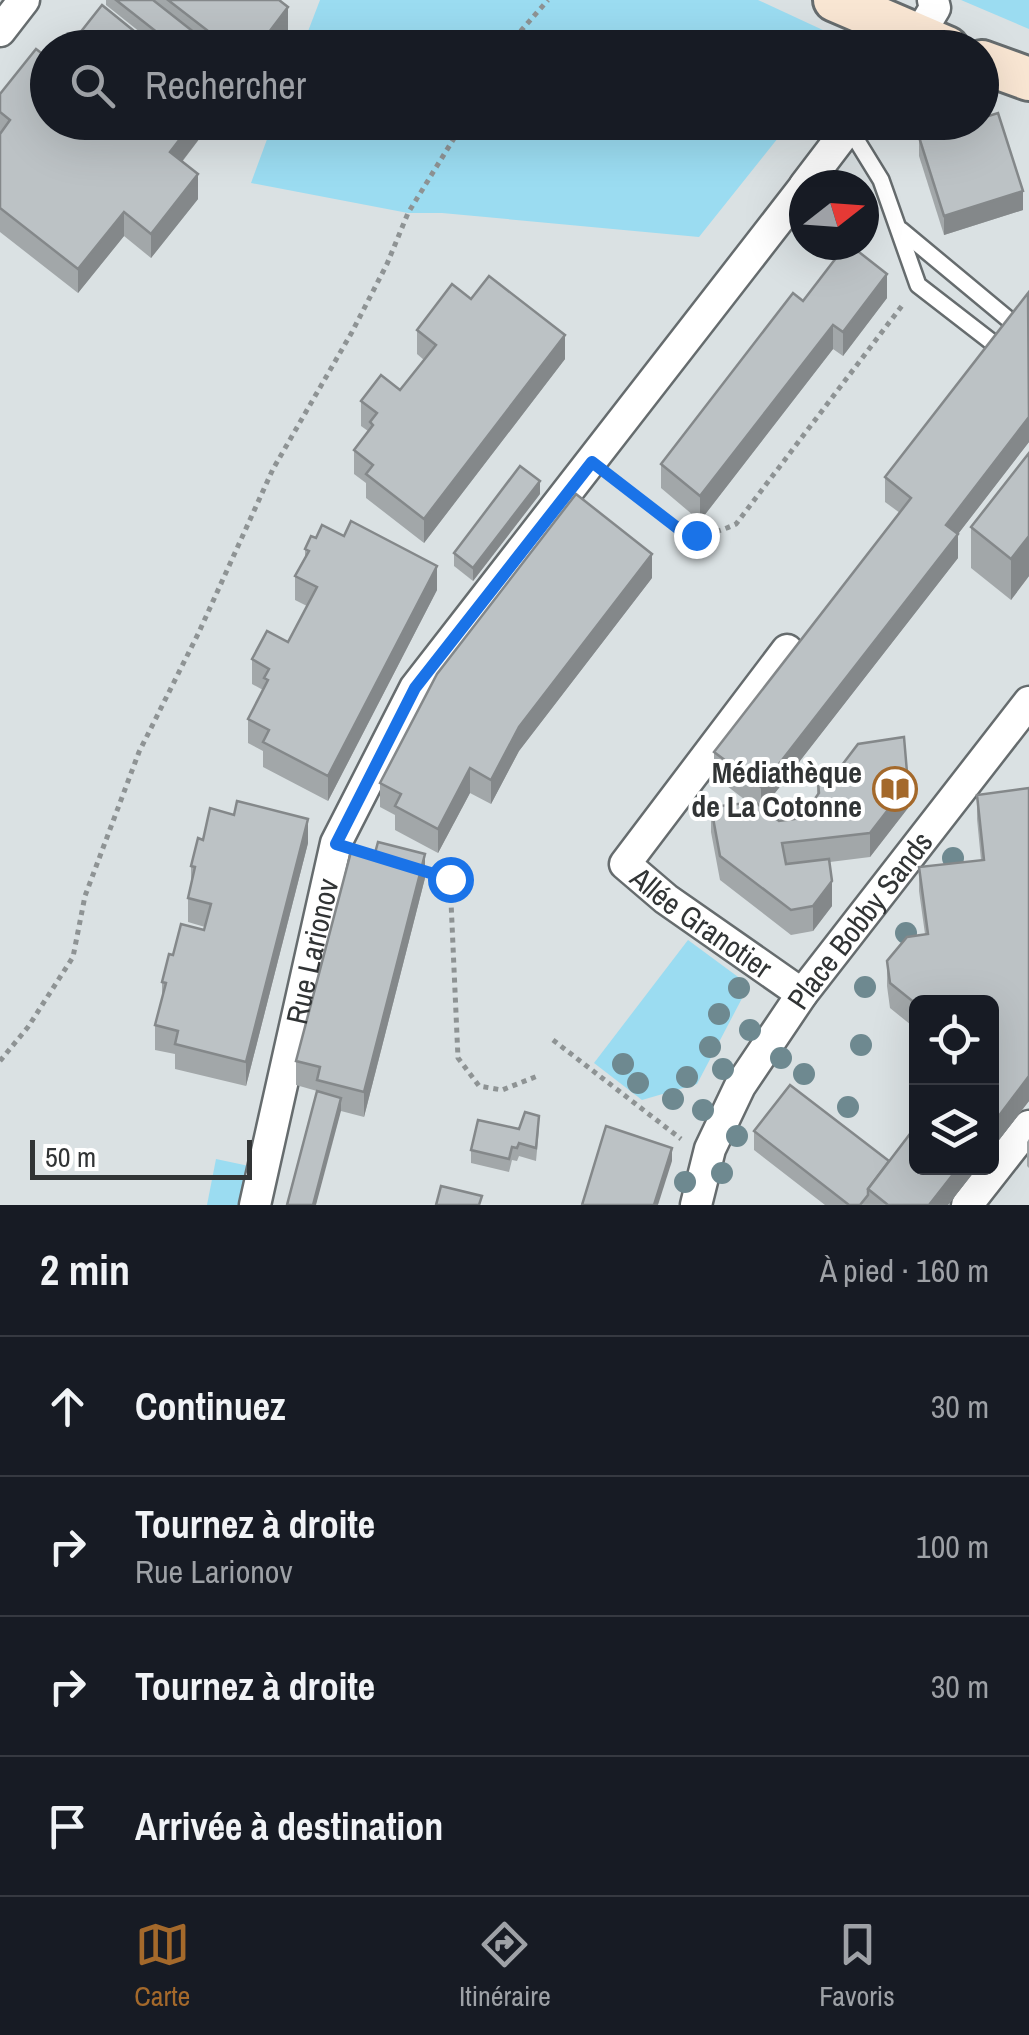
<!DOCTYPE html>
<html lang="fr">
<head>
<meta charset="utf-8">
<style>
  :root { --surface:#171b24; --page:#20242c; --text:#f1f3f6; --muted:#9ea1a6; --line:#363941; --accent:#a4692b }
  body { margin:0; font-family:"Archivo Narrow",sans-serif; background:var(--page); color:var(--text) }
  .controls { position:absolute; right:30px; bottom:30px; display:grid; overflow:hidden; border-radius:15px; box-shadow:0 10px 40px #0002 }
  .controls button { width:90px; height:90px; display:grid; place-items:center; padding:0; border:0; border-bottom:2px solid var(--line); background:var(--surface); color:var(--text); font:50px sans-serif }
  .compass { position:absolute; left:789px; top:170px; width:90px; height:90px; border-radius:50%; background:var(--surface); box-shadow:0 10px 40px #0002; rotate:73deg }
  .scale { position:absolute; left:30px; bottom:25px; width:222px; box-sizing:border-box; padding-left:10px; border:5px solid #313435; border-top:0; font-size:28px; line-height:35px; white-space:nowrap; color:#313435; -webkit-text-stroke:8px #fff; paint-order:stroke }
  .stop { position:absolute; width:30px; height:30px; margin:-22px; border:8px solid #1a73e8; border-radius:50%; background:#fff }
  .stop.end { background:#1a73e8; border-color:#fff; box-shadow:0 2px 10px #0008 }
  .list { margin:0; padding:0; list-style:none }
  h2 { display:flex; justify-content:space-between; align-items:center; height:130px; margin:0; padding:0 40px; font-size:42px }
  h2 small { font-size:32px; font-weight:400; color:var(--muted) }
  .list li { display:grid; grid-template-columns:65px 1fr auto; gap:30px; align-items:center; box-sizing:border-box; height:140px; padding:0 40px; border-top:2px solid var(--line) }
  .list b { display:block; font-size:38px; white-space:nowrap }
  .list p { margin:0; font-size:32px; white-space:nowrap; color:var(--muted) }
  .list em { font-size:32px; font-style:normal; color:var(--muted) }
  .icon { flex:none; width:55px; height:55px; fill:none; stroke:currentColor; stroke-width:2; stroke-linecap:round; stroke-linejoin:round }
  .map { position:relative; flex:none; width:1029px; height:1205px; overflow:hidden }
  .search { position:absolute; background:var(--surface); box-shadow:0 10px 40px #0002; left:30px; right:30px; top:30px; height:110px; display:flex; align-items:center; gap:25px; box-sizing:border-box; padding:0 35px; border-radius:55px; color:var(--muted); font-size:38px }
  .sheet { height:690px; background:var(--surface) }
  nav { display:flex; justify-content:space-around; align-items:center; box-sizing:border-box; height:140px; border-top:2px solid var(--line); background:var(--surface); font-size:28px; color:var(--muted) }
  nav a { display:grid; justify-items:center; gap:5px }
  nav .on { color:var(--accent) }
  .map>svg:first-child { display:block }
  .green { fill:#9bdcf1 }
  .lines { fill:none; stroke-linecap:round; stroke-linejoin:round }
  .lane-casing { stroke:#666c6e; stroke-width:20 }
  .street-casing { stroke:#666c6e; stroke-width:35 }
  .secondary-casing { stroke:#666c6e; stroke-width:48 }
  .path { stroke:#8e9394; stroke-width:5; stroke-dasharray:5 5; stroke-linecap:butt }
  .lane { stroke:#fff; stroke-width:15 }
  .street { stroke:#fff; stroke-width:30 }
  .secondary { stroke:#f9e6d3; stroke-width:42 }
  .tree { fill:#6e8990 }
  .wall { fill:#a2a7a9 }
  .shaded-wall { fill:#84888a }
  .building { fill:#bcc2c5; stroke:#84888a; stroke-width:2.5 }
  .route { stroke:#1a73e8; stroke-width:12 }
  .labels { text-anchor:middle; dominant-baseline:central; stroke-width:8; stroke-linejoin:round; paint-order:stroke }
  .poi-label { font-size:30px; font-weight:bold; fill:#313435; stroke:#fff; text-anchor:end }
  .street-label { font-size:30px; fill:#313435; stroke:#fff }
</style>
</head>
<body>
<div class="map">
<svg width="1029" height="1205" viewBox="0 0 1029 1205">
  <rect width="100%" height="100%" fill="#dae1e3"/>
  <g class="green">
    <polygon points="320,0 758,0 853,44 850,48 302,47"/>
    <polygon points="961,0 1029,0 1029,29"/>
    <polygon points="273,123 273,122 790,123 699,237 442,213 408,213 251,183"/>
    <polygon points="688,940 749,985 697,1084 642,1100 594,1063"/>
    <polygon points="216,1159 249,1166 241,1205 207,1205"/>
  </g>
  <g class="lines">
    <g class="lane-casing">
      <g id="lane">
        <polyline points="849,128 881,180 918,285 1002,350"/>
        <polyline points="901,230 1019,328"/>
      </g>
    </g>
    <g class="street-casing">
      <g id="street">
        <polyline points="0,31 24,0"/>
        <polyline points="911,48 935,8 933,0"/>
        <polyline points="805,185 853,122"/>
        <path id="s1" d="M787,650L625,864L666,899L802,994"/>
        <path id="s2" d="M255,1205L336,843L415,688L804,187"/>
        <path id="s3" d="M696,1205L710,1149L740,1086L802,994L1029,702"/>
        <polyline points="967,1205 1029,1126"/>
      </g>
    </g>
    <g class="secondary-casing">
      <g id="secondary">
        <polyline points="835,0 947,48"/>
        <polyline points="982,62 1029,79"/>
      </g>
    </g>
    <g class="path">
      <polyline points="510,48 518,34 548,0"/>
      <path d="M614,480L684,533C704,536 719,532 736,524L904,303"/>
      <polyline points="420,870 450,879 458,1058 479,1086 502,1090 540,1075"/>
      <polyline points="553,1040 681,1139"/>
      <polyline points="0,1061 28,1027 73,957 85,896 139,752 199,632 273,469 352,332 387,264 408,213 464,122"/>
    </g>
    <use href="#lane" class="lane"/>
    <use href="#street" class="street"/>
    <use href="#secondary" class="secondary"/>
  </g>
  <g class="tree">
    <circle cx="953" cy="858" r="11"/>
    <circle cx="906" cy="933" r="11"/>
    <circle cx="865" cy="987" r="11"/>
    <circle cx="739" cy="988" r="11"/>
    <circle cx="719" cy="1014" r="11"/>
    <circle cx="750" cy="1030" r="11"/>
    <circle cx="861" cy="1045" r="11"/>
    <circle cx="710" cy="1047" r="11"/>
    <circle cx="781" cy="1058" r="11"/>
    <circle cx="623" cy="1064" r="11"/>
    <circle cx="723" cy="1069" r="11"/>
    <circle cx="804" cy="1074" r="11"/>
    <circle cx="687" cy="1077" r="11"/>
    <circle cx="638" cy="1083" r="11"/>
    <circle cx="673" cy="1099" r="11"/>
    <circle cx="848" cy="1107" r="11"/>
    <circle cx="703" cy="1110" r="11"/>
    <circle cx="737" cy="1136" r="11"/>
    <circle cx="722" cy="1173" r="11"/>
    <circle cx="685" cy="1182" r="11"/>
  </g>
  <g class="wall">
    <polygon points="106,0 279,0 288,32 276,48 160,48 106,5"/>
    <polygon points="0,94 48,122 212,122 182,162 198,199 151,258 124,236 78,293 0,232"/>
    <polygon points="919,137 1023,210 944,235 919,156"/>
    <polygon points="1029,293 1029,442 958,534 958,558 763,808 779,821 801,818 817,796 817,771 908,808 870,857 830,862 832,906 813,931 791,935 720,880 711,832 711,807 749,803 714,776 714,752 900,513 885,502 885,477"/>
    <polygon points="887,298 843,356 833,349 700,521 661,488 661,464 803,301"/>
    <polygon points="471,299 565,359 424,543 366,498 366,483 354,474 354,450 368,431 361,426 361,401 400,390 424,360 417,354 417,330"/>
    <polygon points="1029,453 1029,576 1011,600 971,568 971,527"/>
    <polygon points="540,494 473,581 454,566 454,553"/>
    <polygon points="305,549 437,590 328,801 263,767 263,751 248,743 248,719 263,690 252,684 252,659 288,642 307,606 295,600 295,576 305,558"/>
    <polygon points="652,578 519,751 491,804 470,793 438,853 395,830 395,815 380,807 380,783"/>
    <polygon points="1029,788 1029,1101 992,1149 992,1002 916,1002 916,1029 890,1008 887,986 887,961 925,934 919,891 919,867 981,860 977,819 977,795"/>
    <polygon points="203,840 308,843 246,1086 175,1069 175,1054 155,1050 155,1025 162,999 162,982 173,955 204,930 205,927 188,922 188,898 191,885 191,866"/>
    <polygon points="425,878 364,1117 341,1111 317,1091 296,1085 296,1061"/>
    <polygon points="519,1129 539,1129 536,1161 519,1156 517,1161 512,1160 509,1172 471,1163 471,1150"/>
    <polygon points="754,1131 916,1168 977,1168 948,1205 825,1205 754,1150"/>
    <polygon points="1029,1139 1029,1168 1027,1166 1027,1142"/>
  </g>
  <g class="shaded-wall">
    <polygon points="288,7 288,32 276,48 257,48"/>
    <polygon points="193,122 212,122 170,177 170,152"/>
    <polygon points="198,174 198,199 151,258 151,234"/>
    <polygon points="1023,191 1023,210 944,235 944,216"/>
    <polygon points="124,212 124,236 78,293 78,269"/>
    <polygon points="887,274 887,298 843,356 843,332"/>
    <polygon points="833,325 833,349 700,521 700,496"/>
    <polygon points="565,335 565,359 424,543 424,519"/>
    <polygon points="1029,417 1029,442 958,534 958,558 761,811 761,787 946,525"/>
    <polygon points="540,481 540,494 473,581 473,568"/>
    <polygon points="1029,536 1029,576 1011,600 1011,559"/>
    <polygon points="652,554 652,578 519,751 491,804 491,780 519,727"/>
    <polygon points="437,566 437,590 328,801 328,776"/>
    <polygon points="470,768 470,793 438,853 438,829"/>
    <polygon points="908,784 908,808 870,857 870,833"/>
    <polygon points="308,819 308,843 246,1086 246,1062"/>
    <polygon points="425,854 425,878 364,1117 364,1092"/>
    <polygon points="832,881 832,906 813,931 813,906"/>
    <polygon points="1029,1076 1029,1101 992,1149 992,1125"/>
    <polygon points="341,1098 341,1111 316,1205 313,1205"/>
    <polygon points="672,1148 672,1161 658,1205 654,1205"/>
    <polygon points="958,1168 977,1168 948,1205 929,1205"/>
  </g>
  <g class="building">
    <polygon points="116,0 153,0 214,48 177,48"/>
    <polygon points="168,0 279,0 288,7 257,48 230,48"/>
    <polygon points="102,5 155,48 68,48"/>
    <polygon points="36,49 48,58 48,122 193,122 170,152 198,174 151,234 124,212 78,269 0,208 0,134 10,120 0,112 0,94"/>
    <polygon points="998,113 1023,191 944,216 919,137 967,122 982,122 982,118"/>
    <polygon points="846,245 850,245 887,274 843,332 833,325 700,496 661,464 793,293 803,301"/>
    <polygon points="489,276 565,335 424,519 366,474 373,465 354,450 373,425 370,422 377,413 361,401 381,375 400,390 436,345 417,330 452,284 471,299"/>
    <polygon points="1028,293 1029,417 946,525 958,534 761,787 714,752 911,498 885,477"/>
    <polygon points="1029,453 1029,536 1011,559 971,527"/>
    <polygon points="520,466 540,481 473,568 454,553"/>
    <polygon points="576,494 652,554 519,727 491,780 470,768 438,829 395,806 401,794 380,783 437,674"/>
    <polygon points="351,521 437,566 328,776 263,742 269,730 248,719 268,680 264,678 269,669 252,659 267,631 288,642 317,587 295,576 309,551 305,549 311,536 316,538 322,525 344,536"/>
    <polygon points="904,737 908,784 870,833 782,843 786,864 829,859 832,881 813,906 791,910 720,856 711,807 755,802 779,821 801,818 819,793 817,771 839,769 858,744"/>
    <polygon points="1029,788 1029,1076 992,1125 992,1029 994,1026 992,1025 992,1002 916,1002 916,1004 890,983 887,961 907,937 928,934 919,867 984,860 977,795"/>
    <polygon points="237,801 308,819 246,1062 175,1044 178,1031 155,1025 166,983 162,982 169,954 173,955 181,924 204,930 211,904 188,898 195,867 191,866 198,838 203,840 210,808 234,815"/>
    <polygon points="378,842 425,854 364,1092 317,1080 320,1067 296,1061 352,848 375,853"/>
    <polygon points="790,1085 889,1161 868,1189 868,1195 860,1205 849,1205 754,1131"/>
    <polygon points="317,1091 341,1098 313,1205 287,1205"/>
    <polygon points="525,1112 539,1116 536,1148 519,1143 517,1148 512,1147 509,1159 471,1150 478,1120 519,1129"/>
    <polygon points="606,1126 672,1148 654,1205 582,1205"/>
    <polygon points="916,1126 916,1168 958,1168 929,1205 888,1205 868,1189"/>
    <polygon points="441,1186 482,1196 479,1205 436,1205"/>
  </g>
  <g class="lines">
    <polyline class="route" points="450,879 336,844 415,688 592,462 684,533 696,535"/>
  </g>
  <defs>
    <g id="library-ring" transform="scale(2.25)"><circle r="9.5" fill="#fff" stroke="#a4692b" stroke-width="1.5"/><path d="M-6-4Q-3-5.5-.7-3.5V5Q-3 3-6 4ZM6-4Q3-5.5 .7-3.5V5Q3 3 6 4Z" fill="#a4692b"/></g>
  </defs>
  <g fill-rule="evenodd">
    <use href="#library-ring" x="895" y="789"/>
  </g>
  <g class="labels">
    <g class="poi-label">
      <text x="862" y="772">Médiathèque<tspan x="862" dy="34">de La Cotonne</tspan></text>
    </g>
    <g class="street-label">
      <text stroke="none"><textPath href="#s1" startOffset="365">Allée Granotier</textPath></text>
      <text stroke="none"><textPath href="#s3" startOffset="332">Place Bobby Sands</textPath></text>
      <text stroke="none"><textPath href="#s2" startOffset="260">Rue Larionov</textPath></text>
    </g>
  </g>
</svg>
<div class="controls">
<button><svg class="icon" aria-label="locate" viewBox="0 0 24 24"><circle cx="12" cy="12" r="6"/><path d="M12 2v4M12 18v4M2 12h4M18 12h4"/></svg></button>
<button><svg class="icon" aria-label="layers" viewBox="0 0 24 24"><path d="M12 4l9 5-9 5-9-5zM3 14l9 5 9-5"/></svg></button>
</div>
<svg class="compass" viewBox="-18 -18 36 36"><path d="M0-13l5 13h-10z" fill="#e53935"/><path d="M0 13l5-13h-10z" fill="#9ea1a6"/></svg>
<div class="scale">50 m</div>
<div class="stop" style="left:450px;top:879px"></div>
<div class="stop end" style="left:696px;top:535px"></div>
<div class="search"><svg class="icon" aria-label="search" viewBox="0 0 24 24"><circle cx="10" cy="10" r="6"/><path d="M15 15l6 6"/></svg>Rechercher</div>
</div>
<section class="sheet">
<h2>2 min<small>À pied · 160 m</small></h2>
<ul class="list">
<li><svg class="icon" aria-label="ahead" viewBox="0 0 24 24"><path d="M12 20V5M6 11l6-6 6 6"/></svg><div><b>Continuez</b></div><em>30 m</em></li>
<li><svg class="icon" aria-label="right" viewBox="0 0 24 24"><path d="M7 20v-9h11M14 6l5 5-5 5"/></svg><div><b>Tournez à droite</b><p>Rue Larionov</p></div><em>100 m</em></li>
<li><svg class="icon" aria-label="right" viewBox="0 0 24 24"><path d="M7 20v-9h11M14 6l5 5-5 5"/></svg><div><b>Tournez à droite</b></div><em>30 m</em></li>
<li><svg class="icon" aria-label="arrive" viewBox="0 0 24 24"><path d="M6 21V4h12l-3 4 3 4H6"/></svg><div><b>Arrivée à destination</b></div></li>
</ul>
</section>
<nav>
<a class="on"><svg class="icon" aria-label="map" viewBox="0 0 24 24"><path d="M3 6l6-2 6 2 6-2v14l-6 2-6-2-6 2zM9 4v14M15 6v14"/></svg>Carte</a>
<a><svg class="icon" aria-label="directions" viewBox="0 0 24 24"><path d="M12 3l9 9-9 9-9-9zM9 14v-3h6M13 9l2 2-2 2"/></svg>Itinéraire</a>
<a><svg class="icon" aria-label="saved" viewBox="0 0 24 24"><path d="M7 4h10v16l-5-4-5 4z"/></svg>Favoris</a>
</nav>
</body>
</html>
